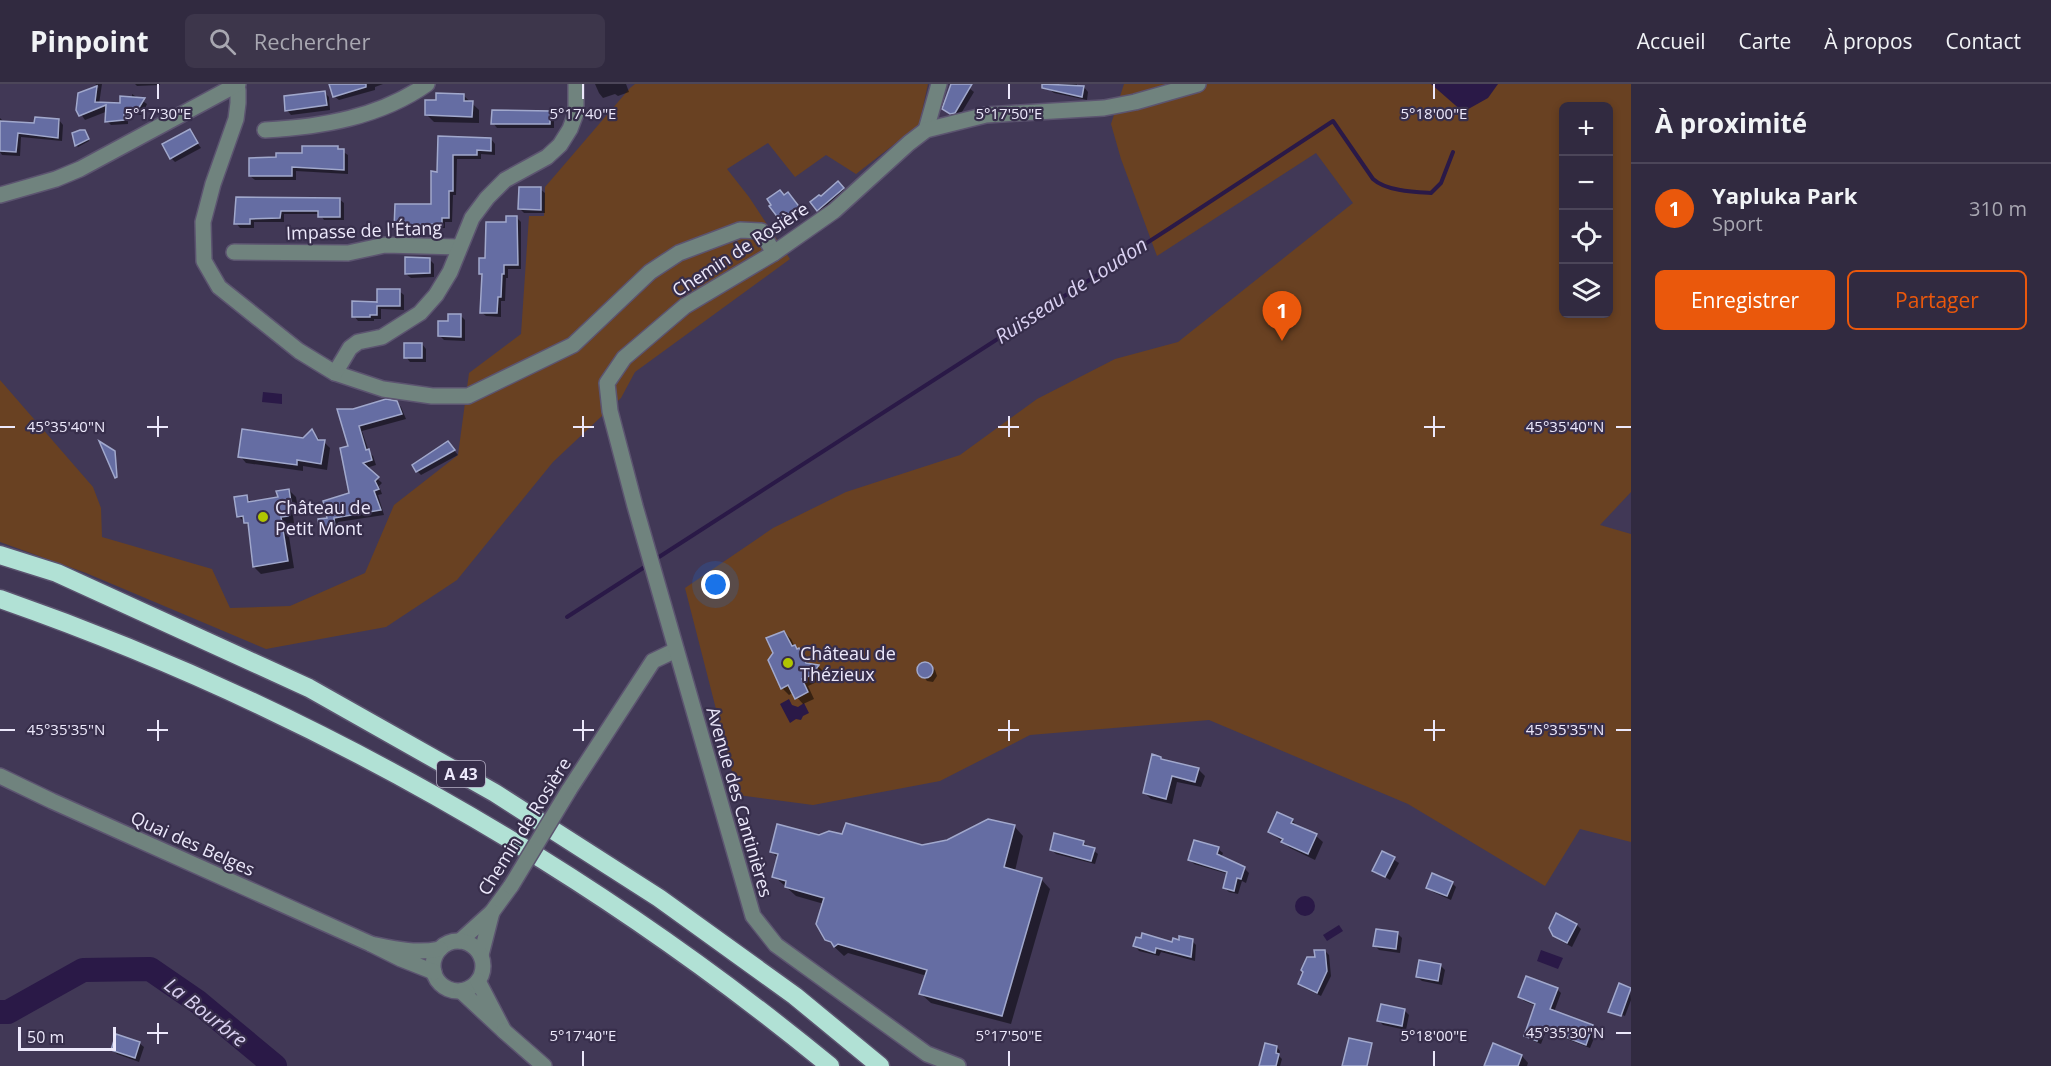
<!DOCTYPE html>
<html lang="fr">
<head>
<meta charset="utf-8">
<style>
  :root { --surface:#312a40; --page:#3d364b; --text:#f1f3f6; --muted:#a8a7b1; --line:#4c4659; --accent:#ea580c }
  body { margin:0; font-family:"Open Sans",sans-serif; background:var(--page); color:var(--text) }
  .controls { position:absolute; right:18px; top:18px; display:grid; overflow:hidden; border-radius:9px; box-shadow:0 3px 9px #0003 }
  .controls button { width:54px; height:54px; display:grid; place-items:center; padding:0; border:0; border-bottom:2px solid var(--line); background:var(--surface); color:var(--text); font:30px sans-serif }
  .scale { position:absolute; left:18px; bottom:15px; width:98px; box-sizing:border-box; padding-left:6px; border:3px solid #ece8fb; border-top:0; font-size:16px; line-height:21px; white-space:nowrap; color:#ece8fb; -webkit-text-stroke:4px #372e4b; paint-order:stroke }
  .you { position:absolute; left:716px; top:501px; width:21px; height:21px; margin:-15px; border:4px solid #fff; border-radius:50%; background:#1a73e8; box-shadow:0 0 0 9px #1a73e833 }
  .badge { display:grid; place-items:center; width:39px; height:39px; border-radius:50%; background:var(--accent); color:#fff; font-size:20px; font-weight:700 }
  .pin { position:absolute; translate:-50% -50px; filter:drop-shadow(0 2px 3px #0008) }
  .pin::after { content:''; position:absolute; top:32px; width:21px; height:18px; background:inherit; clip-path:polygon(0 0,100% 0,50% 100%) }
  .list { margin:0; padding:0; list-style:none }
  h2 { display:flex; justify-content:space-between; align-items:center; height:78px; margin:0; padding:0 24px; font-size:26px }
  h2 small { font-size:20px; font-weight:400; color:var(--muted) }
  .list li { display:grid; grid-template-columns:39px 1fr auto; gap:18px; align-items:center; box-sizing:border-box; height:90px; padding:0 24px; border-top:2px solid var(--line) }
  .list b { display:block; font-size:22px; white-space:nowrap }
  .list p { margin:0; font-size:20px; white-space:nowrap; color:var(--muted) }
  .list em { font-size:20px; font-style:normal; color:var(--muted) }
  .actions { display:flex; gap:12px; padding:18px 24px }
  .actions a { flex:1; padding:14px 0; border:2px solid var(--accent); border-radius:9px; text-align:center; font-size:21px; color:var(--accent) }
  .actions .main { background:var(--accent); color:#fff }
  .icon { flex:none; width:33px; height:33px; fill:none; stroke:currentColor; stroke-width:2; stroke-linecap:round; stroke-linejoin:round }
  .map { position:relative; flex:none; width:1631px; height:982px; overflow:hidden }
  header { display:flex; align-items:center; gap:36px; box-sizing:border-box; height:84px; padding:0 30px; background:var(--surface); border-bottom:2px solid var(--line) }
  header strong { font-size:28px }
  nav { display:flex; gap:33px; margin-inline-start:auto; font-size:21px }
  .search { width:420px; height:54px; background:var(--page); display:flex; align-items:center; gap:15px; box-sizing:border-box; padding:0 21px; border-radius:9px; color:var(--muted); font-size:22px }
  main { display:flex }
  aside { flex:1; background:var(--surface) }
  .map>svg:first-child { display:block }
  .green { fill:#694122; fill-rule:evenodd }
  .water { fill:#2a1947 }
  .shadow { fill:#0007 }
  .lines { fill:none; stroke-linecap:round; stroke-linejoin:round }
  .stream { stroke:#2a1947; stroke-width:4 }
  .river { stroke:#2a1947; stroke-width:24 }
  .building { fill:#656da3; stroke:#a1a8cc; stroke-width:1.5 }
  .minor-casing { stroke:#5c5470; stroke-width:18 }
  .highway-casing { stroke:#5c5470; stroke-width:21 }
  .minor { stroke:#70837e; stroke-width:15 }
  .highway { stroke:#b1e1d5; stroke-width:18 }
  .minor-bridge-casing { stroke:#5c5470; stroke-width:18; stroke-linecap:butt }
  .minor-bridge { stroke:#70837e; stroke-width:15 }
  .ticks { fill:none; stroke:#ece8fb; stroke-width:2 }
  .poi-dot { fill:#b0c501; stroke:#372e4b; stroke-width:2 }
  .labels { text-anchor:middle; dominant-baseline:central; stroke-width:4.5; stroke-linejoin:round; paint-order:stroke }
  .shield { fill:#372e4b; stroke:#b6b0c6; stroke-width:1.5 }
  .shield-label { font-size:16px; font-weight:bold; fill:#ece8fb }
  .street-label { font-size:18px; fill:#ece8fb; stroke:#372e4b }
  .poi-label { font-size:18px; fill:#ece8fb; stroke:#372e4b; text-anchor:start }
  .water-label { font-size:20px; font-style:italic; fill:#dad1f2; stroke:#372e4b }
  .ticks-label { font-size:15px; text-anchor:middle; fill:#ece8fb; stroke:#372e4b; stroke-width:4.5; stroke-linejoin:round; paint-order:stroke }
</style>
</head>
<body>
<header>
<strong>Pinpoint</strong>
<div class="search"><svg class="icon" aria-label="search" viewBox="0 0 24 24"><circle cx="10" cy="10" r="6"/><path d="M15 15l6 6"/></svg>Rechercher</div>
<nav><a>Accueil</a><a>Carte</a><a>À propos</a><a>Contact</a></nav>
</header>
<main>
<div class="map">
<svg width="1631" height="982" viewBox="0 0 1631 982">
  <rect width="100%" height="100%" fill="#413856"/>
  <g class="green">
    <polygon points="635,0 928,0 919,41 856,90 826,71 795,93 768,59 727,85 749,113 790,175 635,288 621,314 553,378 457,496 386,543 266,565 86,489 0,458 0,296 93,403 101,424 102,453 212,485 230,524 290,522 365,489 394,421 458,371 469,289 521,250 529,132 544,132 545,103 630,4"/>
    <path d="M1124,0H1631V408L1600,441L1631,450V758L1580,745L1545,802L1408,720L1209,636L1030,651L940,697L813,721L738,711L685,504L773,444L846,408L960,371L1037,315L1115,275L1178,258L1353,119L1316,69L1157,172L1121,75L1111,40ZM1564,22H1608V230H1564Z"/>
  </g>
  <g class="water">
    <polygon points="1431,0 1498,0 1488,14 1463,28"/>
    <polygon points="263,308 282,310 282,320 262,318"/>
    <polygon points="789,615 792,621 798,623 804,619 809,629 803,632 801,636 796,635 790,639 780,620"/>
    <circle cx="1305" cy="822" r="10"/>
    <polygon points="1339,841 1343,847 1327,857 1323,851"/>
    <polygon points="1541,866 1563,874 1558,885 1537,877"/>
  </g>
  <g class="shadow">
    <polygon points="95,0 102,0 99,20 121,21 132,14 132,10 147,20 142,31 132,30 132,35 128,35 128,40 111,41 107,37 108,27 85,36 78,26 79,10 99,3"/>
    <polygon points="135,0 160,0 160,1 137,2"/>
    <polygon points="331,0 383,0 375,3 375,6 339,16 334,12"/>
    <polygon points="595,0 626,0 629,8 618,12 615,10 603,14 599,9"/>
    <polygon points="953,0 964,0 974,8 959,33 956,34 944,25"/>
    <polygon points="1050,0 1077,0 1077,2 1084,3 1088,8 1087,16 1054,9 1049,5"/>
    <polygon points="324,8 329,13 330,26 291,31 287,26"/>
    <polygon points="463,11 479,26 479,39 434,38 427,31"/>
    <polygon points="550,28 554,32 554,44 497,44 493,39"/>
    <polygon points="0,34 4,38 35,41 59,36 63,41 62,57 21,53 20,72 2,71 0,68"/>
    <polygon points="189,47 201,64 175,78 171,74"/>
    <polygon points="86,49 89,57 78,63 76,61"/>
    <polygon points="439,54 491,55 495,60 495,71 481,70 481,75 457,75 456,111 453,111 452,138 445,138 445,144 410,145 410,148 400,148 396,144 432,122 439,89"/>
    <polygon points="337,64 348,71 348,90 296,87 296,96 255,96 250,92 278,75"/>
    <polygon points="838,100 845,107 819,128 818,126 821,114"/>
    <polygon points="540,105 545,109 545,129 524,129 520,125"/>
    <polygon points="784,112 792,114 804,130 787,143 771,122"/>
    <polygon points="238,115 339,115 344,119 344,136 324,136 320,130 284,130 284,138 254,138 254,144 240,144 236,139"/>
    <polygon points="517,134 521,138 521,185 508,185 508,194 506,194 505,217 501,217 501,233 486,232 481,228 483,192 480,189 507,140"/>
    <polygon points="429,175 434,180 434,193 411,194 406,190"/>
    <polygon points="399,207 404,211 404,226 381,225 381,235 374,235 374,237 358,237 354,232"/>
    <polygon points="460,231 465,236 465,257 444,256 440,252 449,238"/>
    <polygon points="422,260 426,265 426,278 410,278 406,273"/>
    <polygon points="396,318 401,323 406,335 362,347 369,368 373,372 376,381 366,384 382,399 379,402 382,410 378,411 384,431 338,438 339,448 325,450 320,445 351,410 350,363 353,326"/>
    <polygon points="312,347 321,357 324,358 330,364 327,386 303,382 303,387 246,379 240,372 303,355"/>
    <polygon points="452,364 458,371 421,391 417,387"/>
    <polygon points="289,406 296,413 299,431 293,432 294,439 287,440 294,484 261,490 254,483 250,443 238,432 247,413 252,419 279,414"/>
    <polygon points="784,548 791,555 795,563 806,572 810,581 818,582 825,589 819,597 808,602 814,615 803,620 793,609 789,611 782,604"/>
    <polygon points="927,580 935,586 937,592 933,598 927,597 919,586 921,581"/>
    <polygon points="1160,674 1164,677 1199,686 1205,692 1201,703 1177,698 1172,720 1151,715 1145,709"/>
    <polygon points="1292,736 1299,744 1316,752 1323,758 1315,776 1290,764 1270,748"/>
    <polygon points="1014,742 1023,752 1015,787 1041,795 1050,805 1011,940 931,919 921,910 927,892 848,869 844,872 826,855 824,820 796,812 774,792 779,775 771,767 819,753 922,763"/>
    <polygon points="1083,758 1098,770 1095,780 1056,770 1052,766"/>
    <polygon points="1218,765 1223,769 1221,774 1244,784 1249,789 1246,799 1242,797 1238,810 1229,808 1224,803 1228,790 1194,780 1190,776"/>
    <polygon points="1383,769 1399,779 1390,796 1374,786"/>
    <polygon points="1452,799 1456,803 1451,816 1433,808 1428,804"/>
    <polygon points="1557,831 1577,841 1581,845 1572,863 1559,856 1554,851"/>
    <polygon points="1397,849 1402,854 1400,869 1379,866 1375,862"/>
    <polygon points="1192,857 1196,861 1195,877 1161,868 1159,872 1139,867 1135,862 1173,860"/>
    <polygon points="1325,867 1329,871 1331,892 1321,912 1304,904 1300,900 1316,875"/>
    <polygon points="1440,881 1445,886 1442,901 1422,897 1417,893"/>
    <polygon points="1557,905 1561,909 1554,928 1593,943 1597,947 1590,964 1546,947 1541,960 1529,955 1525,951 1536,922 1524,917 1520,913"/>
    <polygon points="1630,905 1631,916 1625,932 1612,927 1612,929 1610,927"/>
    <polygon points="1404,926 1409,931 1406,946 1383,941 1379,937"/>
    <polygon points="139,959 144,963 139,978 117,970 112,966"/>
    <polygon points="1277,963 1280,967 1279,972 1282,975 1280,982 1261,982"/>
    <polygon points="1522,972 1528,979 1527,982 1486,982"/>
  </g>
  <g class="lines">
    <g class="stream">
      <path d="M659,473L1170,144L1333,37L1373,95C1386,107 1414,108 1431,109L1441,99L1453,68"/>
      <polyline points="567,533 643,484"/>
    </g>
    <polyline class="river" points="0,928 8,928 83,886 150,885 198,918 275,982"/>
  </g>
  <g class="building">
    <polygon points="329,0 366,0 366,3 333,13"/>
    <polygon points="951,0 972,0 955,29 950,30 942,25"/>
    <polygon points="1042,0 1084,2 1082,13 1042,4"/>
    <polygon points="97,2 95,18 120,19 120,12 145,14 137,27 128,27 128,32 124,31 124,36 105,38 106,21 79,32 76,26 78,9"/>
    <polygon points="325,7 327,21 285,27 284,12"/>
    <polygon points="436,9 464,10 464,17 473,17 472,33 425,31 425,16 436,16"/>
    <polygon points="492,26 550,27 550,40 491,40"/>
    <polygon points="35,33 59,35 58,54 18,49 16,68 0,67 0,37 34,39"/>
    <polygon points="190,45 198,59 170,75 162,60"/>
    <polygon points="80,46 85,46 89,55 75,62 72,49"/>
    <polygon points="438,52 491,54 491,67 477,66 477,71 453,71 453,107 449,107 449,134 442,134 442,140 406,141 406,145 394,145 395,120 431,120 431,87 437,88"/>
    <polygon points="302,62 338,62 338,65 344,65 344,86 292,83 292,92 249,92 249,74 276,73 276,69 302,69"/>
    <polygon points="838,97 844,104 817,127 810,118 819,111 821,112"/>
    <polygon points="519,103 541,103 541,126 518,125"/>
    <polygon points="780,106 784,111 788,108 801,125 782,139 769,122 771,121 767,115"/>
    <polygon points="236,113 340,114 340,133 318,133 318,127 281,127 280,134 250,135 250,140 234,140"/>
    <polygon points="506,132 517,132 518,181 504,181 504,190 502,190 501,213 498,213 497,229 480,229 482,190 479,190 479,174 485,174 486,138 506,138"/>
    <polygon points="405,173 430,174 430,189 405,190"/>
    <polygon points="377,205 400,205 400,222 377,222 377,231 370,231 370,233 352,233 352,217 377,218 377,219"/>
    <polygon points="448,230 461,230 461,253 438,252 438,237 448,237"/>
    <rect x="404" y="259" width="18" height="15"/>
    <polygon points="386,315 397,317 402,330 359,342 366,366 369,365 372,376 363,379 379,393 375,397 379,405 374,407 381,426 334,434 335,443 319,445 318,435 327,434 323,417 349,409 340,364 348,362 337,325 353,325"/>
    <polygon points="242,345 303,354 312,345 318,356 325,356 321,380 297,376 297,381 238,373"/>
    <polygon points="99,357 115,367 117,393 115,394"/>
    <polygon points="448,357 455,366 416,388 412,381"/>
    <polygon points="289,405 292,425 287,425 288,432 281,433 288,477 253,483 248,439 244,439 243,432 237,433 234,413 247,411 248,418 278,413 276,407"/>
    <polygon points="784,547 792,562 795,561 797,565 799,564 806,579 819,581 812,591 802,595 808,608 795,615 788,601 781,605 768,576 773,569 766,554"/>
    <circle cx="925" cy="586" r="8"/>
    <polygon points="1152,670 1161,673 1161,675 1199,684 1195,698 1172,692 1166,715 1143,709"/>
    <polygon points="1277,728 1293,735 1291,739 1317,750 1308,770 1281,758 1283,755 1268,748"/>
    <polygon points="988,735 1015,741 1004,783 1042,794 1002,932 919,910 927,886 838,860 834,863 831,858 825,856 816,840 824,814 785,803 786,797 772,793 778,770 770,768 777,740 819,751 829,747 842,750 846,739 922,761 947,756"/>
    <polygon points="1054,749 1084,757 1083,761 1095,764 1091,777 1050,766"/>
    <polygon points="1194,756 1219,763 1217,770 1245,783 1241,795 1237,794 1234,807 1223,804 1227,788 1188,776"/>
    <polygon points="1382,767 1395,773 1385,793 1372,787"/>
    <polygon points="1432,789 1453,798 1447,812 1426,804"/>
    <polygon points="1556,829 1577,840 1567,859 1553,852 1549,844"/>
    <polygon points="1376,845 1398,848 1396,865 1373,862"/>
    <polygon points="1142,849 1172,858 1173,854 1179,856 1179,852 1193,855 1191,873 1156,864 1155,869 1133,862 1136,853 1141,854"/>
    <polygon points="1314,866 1325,866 1327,887 1317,909 1298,900 1303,888 1301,886 1307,873 1315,873"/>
    <polygon points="1419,876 1441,880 1438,897 1416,893"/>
    <polygon points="1526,892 1558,904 1550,925 1593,941 1586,961 1542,944 1537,957 1524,952 1535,920 1518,913"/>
    <polygon points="1619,899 1631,904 1621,932 1608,928"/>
    <polygon points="1381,920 1405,925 1402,942 1377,937"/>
    <polygon points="116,950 140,958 135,974 111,966"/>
    <polygon points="1349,954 1372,959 1367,982 1342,982"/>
    <polygon points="1265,959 1277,962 1276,969 1279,970 1276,982 1259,982"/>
    <polygon points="1493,959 1522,971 1518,982 1484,982"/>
  </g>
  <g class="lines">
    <g class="minor-casing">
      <g id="minor">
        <polyline points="235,1 238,6 238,19 236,35 213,100 203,138 204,177 219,203 299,267 335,289 383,305 432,312 468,312 573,261 650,188 679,169 740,146 761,147 774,169"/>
        <path d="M265,46C322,43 380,33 427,0"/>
        <polyline points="926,46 939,0"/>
        <polyline points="0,111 56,95 80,85 238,0"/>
        <polyline points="234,168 348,169 385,161 459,163"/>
        <polyline points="335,289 350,264 358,258 382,253 420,229 436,211 450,188 472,134 487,114 505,96 547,73 560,61 570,45 576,29 576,0"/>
        <polyline points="0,692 52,717 371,860"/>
        <polyline points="569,706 653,577 676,566"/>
        <polyline points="492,828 511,802"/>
        <polyline points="460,857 492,828 481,871"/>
        <circle cx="458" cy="882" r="25"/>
        <path d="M434,888L401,875L371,860C395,865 415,870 440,865"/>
        <polyline points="461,907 504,947 478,897"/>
        <polyline points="504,947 544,982"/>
        <polyline points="958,982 927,970 776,861 753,832 635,422 610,327 607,299 624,274 685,222 774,169 834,127 909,59 926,46 986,31 1104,24 1135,18 1198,0"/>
      </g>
    </g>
    <g class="highway-casing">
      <g id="highway">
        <polyline points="0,471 57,489 309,604 495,709 659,814 795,912 880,982"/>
        <path d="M0,515C301,620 584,780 830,982"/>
      </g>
    </g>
    <use href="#minor" class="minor"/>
    <use href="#highway" class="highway"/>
    <g class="minor-bridge-casing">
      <polyline id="minor-bridge" points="511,802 569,706"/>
    </g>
    <use href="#minor-bridge" class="minor-bridge"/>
  </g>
  <path class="ticks" d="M158,0V15M583,0V15M1009,0V15M1434,0V15M158,332V353M583,332V353M1009,332V353M1434,332V353M0,343H15M147,343H168M573,343H594M998,343H1019M1424,343H1445M1616,343H1631M158,636V657M583,636V657M1009,636V657M1434,636V657M0,646H15M147,646H168M573,646H594M998,646H1019M1424,646H1445M1616,646H1631M158,939V960M147,949H168M1616,949H1631M583,967V982M1009,967V982M1434,967V982"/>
  <g class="poi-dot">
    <circle cx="263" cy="433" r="6"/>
    <circle cx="788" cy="579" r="6"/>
  </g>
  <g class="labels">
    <rect class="shield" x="437" y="677" width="48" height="26" rx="4.5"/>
    <g class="shield-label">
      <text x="461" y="690">A 43</text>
    </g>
    <g class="street-label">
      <text transform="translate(364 146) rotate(-2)">Impasse de l'Étang</text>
      <text transform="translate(740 165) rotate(-33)">Chemin de Rosière</text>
      <text transform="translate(740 718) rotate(74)">Avenue des Cantinières</text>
      <text transform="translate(524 742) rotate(-58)">Chemin de Rosière</text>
      <text transform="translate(193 759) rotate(24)">Quai des Belges</text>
    </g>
    <g class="poi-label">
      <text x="275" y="423">Château de<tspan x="275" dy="21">Petit Mont</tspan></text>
      <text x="800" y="569">Château de<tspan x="800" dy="21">Thézieux</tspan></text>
    </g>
    <g class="water-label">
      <text transform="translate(1071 206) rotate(-33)">Ruisseau de Loudon</text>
      <text transform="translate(206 928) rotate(38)">La Bourbre</text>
    </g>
  </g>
  <g class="ticks-label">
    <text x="158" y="35">5°17'30"E</text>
    <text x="583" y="35">5°17'40"E</text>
    <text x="1009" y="35">5°17'50"E</text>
    <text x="1434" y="35">5°18'00"E</text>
    <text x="66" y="348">45°35'40"N</text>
    <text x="1565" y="348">45°35'40"N</text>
    <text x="66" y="651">45°35'35"N</text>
    <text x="1565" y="651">45°35'35"N</text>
    <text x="1565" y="954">45°35'30"N</text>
    <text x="583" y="957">5°17'40"E</text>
    <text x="1009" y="957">5°17'50"E</text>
    <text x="1434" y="957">5°18'00"E</text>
  </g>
</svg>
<div class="controls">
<button>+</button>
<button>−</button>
<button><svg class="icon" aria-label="locate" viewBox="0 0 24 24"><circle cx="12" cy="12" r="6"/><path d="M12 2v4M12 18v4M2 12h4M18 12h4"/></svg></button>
<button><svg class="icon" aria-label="layers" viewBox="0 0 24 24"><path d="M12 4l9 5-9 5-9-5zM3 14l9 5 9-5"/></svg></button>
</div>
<div class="scale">50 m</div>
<div class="you"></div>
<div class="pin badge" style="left:1282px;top:257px">1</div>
</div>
<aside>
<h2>À proximité<small></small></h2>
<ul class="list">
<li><span class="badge">1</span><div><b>Yapluka Park</b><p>Sport</p></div><em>310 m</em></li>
</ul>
<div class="actions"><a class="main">Enregistrer</a><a>Partager</a></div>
</aside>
</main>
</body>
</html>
